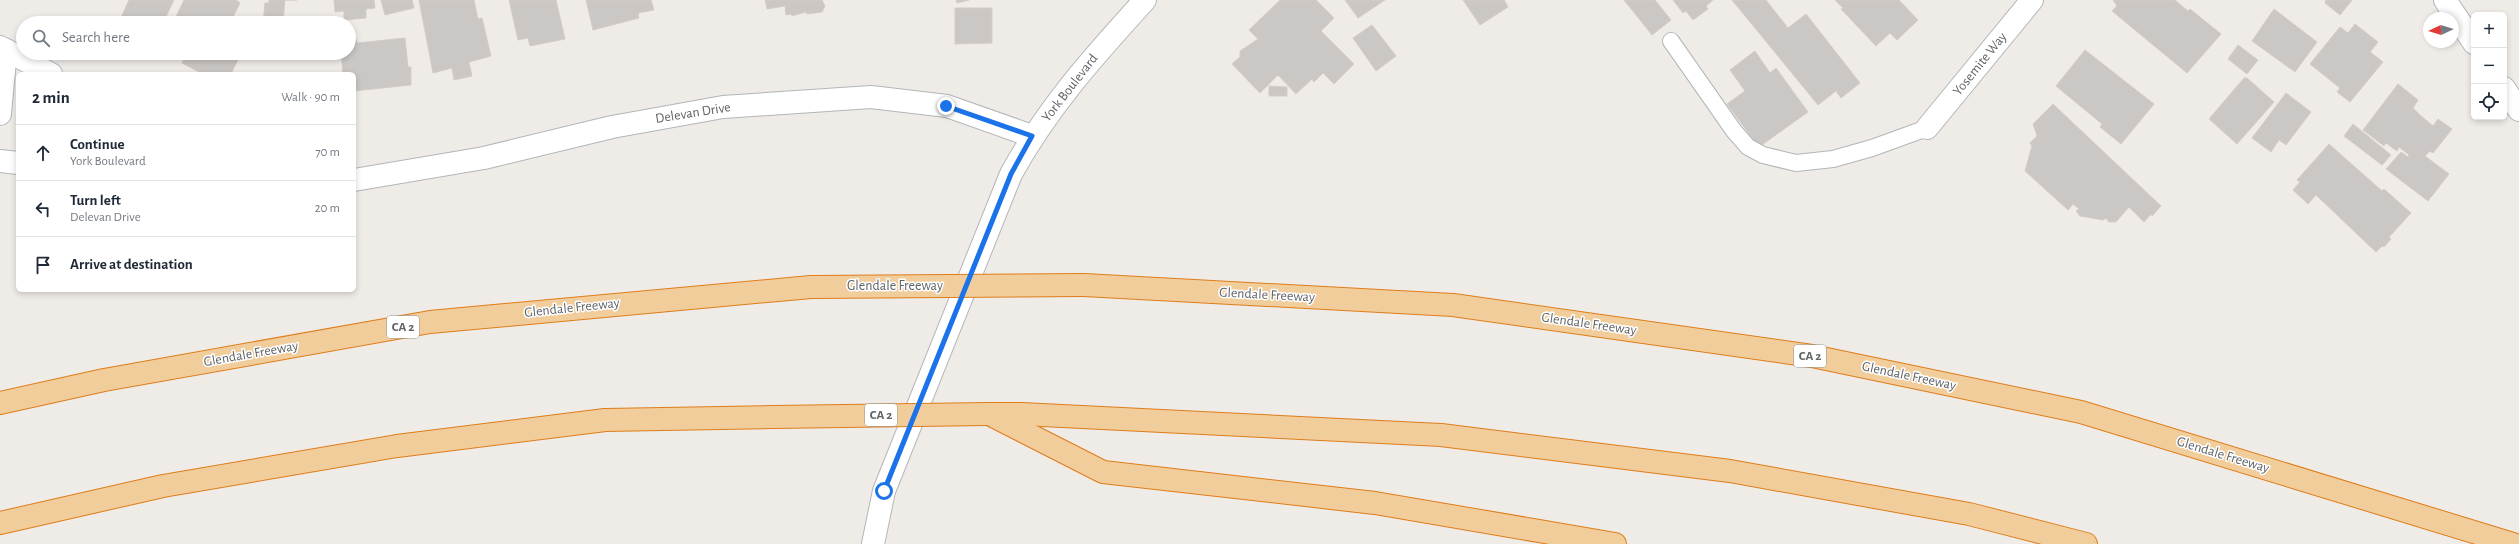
<!DOCTYPE html>
<html lang="en">
<head>
<meta charset="utf-8">
<style>
  :root { --surface:#fff; --page:#f2f2f3; --text:#1f2937; --muted:#747a83; --line:#e0e1e3 }
  body { margin:0; font-family:"Alegreya Sans",sans-serif; background:var(--page); color:var(--text) }
  .controls { position:absolute; right:12px; top:12px; display:grid; overflow:hidden; border-radius:6px; box-shadow:0 2px 6px #0003 }
  .controls button { width:36px; height:36px; display:grid; place-items:center; padding:0; border:0; border-bottom:1px solid var(--line); background:var(--surface); color:var(--text); font:20px sans-serif }
  .compass { position:absolute; left:2423px; top:12px; width:36px; height:36px; border-radius:50%; background:var(--surface); box-shadow:0 2px 6px #0003; rotate:266deg }
  .stop { position:absolute; width:12px; height:12px; margin:-9px; border:3px solid #1a73e8; border-radius:50%; background:#fff }
  .stop.end { background:#1a73e8; border-color:#fff; box-shadow:0 1px 4px #0008 }
  .list { margin:0; padding:0; list-style:none }
  h2 { display:flex; justify-content:space-between; align-items:center; height:52px; margin:0; padding:0 16px; font-size:17px }
  h2 small { font-size:13px; font-weight:400; color:var(--muted) }
  .list li { display:grid; grid-template-columns:26px 1fr auto; gap:12px; align-items:center; box-sizing:border-box; height:56px; padding:0 16px; border-top:1px solid var(--line) }
  .list b { display:block; font-size:15px; white-space:nowrap }
  .list p { margin:0; font-size:13px; white-space:nowrap; color:var(--muted) }
  .list em { font-size:13px; font-style:normal; color:var(--muted) }
  .icon { flex:none; width:22px; height:22px; fill:none; stroke:currentColor; stroke-width:2; stroke-linecap:round; stroke-linejoin:round }
  .map { position:relative; flex:none; width:2519px; height:544px; overflow:hidden }
  .search { position:absolute; background:var(--surface); box-shadow:0 2px 6px #0003; left:16px; top:16px; width:340px; height:44px; display:flex; align-items:center; gap:10px; box-sizing:border-box; padding:0 14px; border-radius:22px; color:var(--muted); font-size:15px }
  .panel { position:absolute; background:var(--surface); box-shadow:0 2px 6px #0003; left:16px; top:72px; width:340px; height:220px; border-radius:6px }
  .map>svg:first-child { display:block }
  .building { fill:#cbc7c4; stroke:#d4cdc7 }
  .lines { fill:none; stroke-linecap:round; stroke-linejoin:round }
  .service-casing { stroke:#b3b5b8; stroke-width:18 }
  .minor-casing { stroke:#b3b5b8; stroke-width:24 }
  .tertiary-casing { stroke:#b3b5b8; stroke-width:24 }
  .motorway-casing { stroke:#de7d19; stroke-width:24 }
  .service { stroke:#fff; stroke-width:16 }
  .minor { stroke:#fff; stroke-width:22 }
  .tertiary { stroke:#fff; stroke-width:22 }
  .motorway { stroke:#f2cd9c; stroke-width:22 }
  .motorway-bridge-casing { stroke:#de7d19; stroke-width:24; stroke-linecap:butt }
  .motorway-bridge { stroke:#f2cd9c; stroke-width:22 }
  .route { stroke:#1a73e8; stroke-width:5 }
  .labels { text-anchor:middle; dominant-baseline:central; stroke-width:3; stroke-linejoin:round; paint-order:stroke }
  .shield { fill:#fff; stroke:#8f9294; stroke-width:1 }
  .shield-label { font-size:13px; font-weight:bold; fill:#5f6366 }
  .street-label { font-size:14px; fill:#5f6366; stroke:#fff }
</style>
</head>
<body>
<div class="map">
<svg width="2519" height="544" viewBox="0 0 2519 544">
  <rect width="100%" height="100%" fill="#efece8"/>
  <g class="building">
    <polygon points="129,0 174,0 163,23 122,23 119,22"/>
    <polygon points="184,0 236,0 240,3 230,23 173,23"/>
    <polygon points="269,0 297,0 285,0 283,23 263,23 265,3 269,3"/>
    <polygon points="334,0 374,0 375,8 366,9 366,18 344,20 344,11 335,12"/>
    <polygon points="381,0 412,0 414,8 385,15"/>
    <polygon points="419,0 474,0 478,19 482,18 491,56 469,62 472,76 454,80 452,68 433,73"/>
    <polygon points="509,0 556,0 565,39 530,46 528,38 518,40"/>
    <polygon points="586,0 651,0 654,10 638,13 639,18 593,30"/>
    <polygon points="765,0 822,0 825,6 822,12 807,14 806,12 792,16 792,14 786,15 785,6 767,9"/>
    <polygon points="956,0 969,0 957,3"/>
    <polygon points="1280,0 1316,0 1334,18 1321,31 1354,64 1334,84 1323,73 1314,82 1312,79 1296,94 1278,75 1260,93 1232,64 1240,57 1240,51 1258,39 1249,30"/>
    <polygon points="1345,0 1385,0 1358,18"/>
    <polygon points="1463,0 1504,0 1508,7 1480,25"/>
    <polygon points="1624,0 1655,0 1671,20 1652,35"/>
    <polygon points="1673,0 1713,0 1706,6 1708,9 1693,20 1686,11 1683,13"/>
    <polygon points="1732,0 1766,0 1788,28 1806,14 1860,83 1841,98 1836,91 1818,105"/>
    <polygon points="1835,0 1899,0 1918,20 1897,40 1890,33 1876,46 1841,9 1843,8"/>
    <polygon points="2113,0 2175,0 2188,11 2190,9 2221,34 2187,73 2112,11 2117,6"/>
    <polygon points="2326,0 2352,0 2340,15 2325,3"/>
    <polygon points="955,8 992,8 992,43 955,44"/>
    <polygon points="2274,9 2317,42 2295,72 2252,41"/>
    <polygon points="2355,24 2378,42 2370,52 2383,62 2350,102 2337,92 2340,88 2310,64 2340,27 2348,33"/>
    <polygon points="1372,25 1396,56 1376,71 1353,38"/>
    <polygon points="405,38 408,67 411,67 411,85 354,91 354,74 343,74 341,53 349,53 349,39 356,39 357,43"/>
    <polygon points="2238,45 2258,60 2247,74 2228,59"/>
    <polygon points="2085,50 2154,104 2121,144 2100,127 2102,124 2056,86"/>
    <polygon points="1755,51 1770,73 1776,68 1808,112 1759,147 1727,104 1745,91 1730,70"/>
    <polygon points="187,53 241,53 231,74 203,74 182,63"/>
    <polygon points="2244,78 2247,78 2274,102 2237,144 2209,119"/>
    <polygon points="2398,84 2418,100 2413,108 2421,116 2433,126 2438,119 2452,129 2433,153 2430,151 2425,156 2449,174 2428,201 2386,169 2401,152 2408,157 2409,155 2399,147 2397,151 2386,143 2384,146 2363,130"/>
    <polygon points="1269,86 1287,87 1287,96 1269,96"/>
    <polygon points="2286,93 2311,112 2286,145 2279,140 2271,152 2252,138"/>
    <polygon points="2053,104 2161,206 2152,216 2151,214 2144,222 2129,207 2116,222 2109,222 2106,218 2103,220 2080,216 2076,211 2079,209 2073,204 2068,210 2025,171 2032,146 2030,143 2037,136 2033,124"/>
    <polygon points="2353,124 2391,155 2382,165 2344,136"/>
    <polygon points="2329,144 2382,191 2384,189 2411,213 2389,237 2391,239 2384,247 2382,246 2376,252 2316,195 2308,204 2293,190 2300,182 2297,180"/>
  </g>
  <g class="lines">
    <g class="service-casing">
      <polyline id="service" points="1671,41 1734,131 1748,147 1763,155 1796,163 1833,159 1872,148 1927,128"/>
    </g>
    <g class="minor-casing">
      <g id="minor">
        <polyline points="2445,0 2474,43"/>
        <polyline points="0,47 51,74"/>
        <polyline points="2504,88 2519,110"/>
        <polyline points="0,114 6,50"/>
        <polyline points="1927,128 2032,0"/>
      </g>
    </g>
    <g class="tertiary-casing">
      <g id="tertiary">
        <polyline points="0,161 18,163"/>
        <polyline points="354,180 484,158 612,127 723,107 871,97 947,106 1032,136"/>
        <path d="M873,544L884,491L1011,174C1048,107 1094,56 1145,0"/>
      </g>
    </g>
    <g class="motorway-casing">
      <g id="motorway">
        <polyline points="1084,285 1453,305 1812,356 2081,412 2513,544"/>
        <polyline points="0,403 104,380 430,322 811,287"/>
        <polyline points="988,414 1022,414 1441,435 1730,471 1969,514 2086,544"/>
        <polyline points="991,415 1103,472 1375,503 1615,544"/>
        <polyline points="0,523 163,486 397,446 605,420 773,417"/>
      </g>
    </g>
    <use href="#service" class="service"/>
    <use href="#minor" class="minor"/>
    <use href="#tertiary" class="tertiary"/>
    <use href="#motorway" class="motorway"/>
    <g class="motorway-bridge-casing">
      <g id="motorway-bridge">
        <polyline points="811,287 1084,285"/>
        <polyline points="773,417 988,414"/>
      </g>
    </g>
    <use href="#motorway-bridge" class="motorway-bridge"/>
  </g>
  <g class="lines">
    <polyline class="route" points="884,491 1011,174 1032,136 946,106"/>
  </g>
  <g class="labels">
    <g class="shield">
      <rect x="387" y="316" width="32" height="22" rx="3"/>
      <rect x="1794" y="345" width="32" height="22" rx="3"/>
      <rect x="865" y="404" width="32" height="22" rx="3"/>
    </g>
    <g class="shield-label">
      <text x="403" y="327">CA 2</text>
      <text x="1810" y="356">CA 2</text>
      <text x="881" y="415">CA 2</text>
    </g>
    <g class="street-label">
      <text transform="translate(1980 64) rotate(-51)">Yosemite Way</text>
      <text transform="translate(1070 88) rotate(-52)">York Boulevard</text>
      <text transform="translate(693 113) rotate(-9)">Delevan Drive</text>
      <text x="895" y="286">Glendale Freeway</text>
      <text transform="translate(1267 295) rotate(3)">Glendale Freeway</text>
      <text transform="translate(572 308) rotate(-6)">Glendale Freeway</text>
      <text transform="translate(1589 324) rotate(8)">Glendale Freeway</text>
      <text transform="translate(251 354) rotate(-10)">Glendale Freeway</text>
      <text transform="translate(1909 376) rotate(12)">Glendale Freeway</text>
      <text transform="translate(2223 455) rotate(17)">Glendale Freeway</text>
    </g>
  </g>
</svg>
<div class="controls">
<button>+</button>
<button>−</button>
<button><svg class="icon" aria-label="locate" viewBox="0 0 24 24"><circle cx="12" cy="12" r="6"/><path d="M12 2v4M12 18v4M2 12h4M18 12h4"/></svg></button>
</div>
<svg class="compass" viewBox="-18 -18 36 36"><path d="M0-13l5 13h-10z" fill="#e53935"/><path d="M0 13l5-13h-10z" fill="#747a83"/></svg>
<div class="stop" style="left:884px;top:491px"></div>
<div class="stop end" style="left:946px;top:106px"></div>
<div class="search"><svg class="icon" aria-label="search" viewBox="0 0 24 24"><circle cx="10" cy="10" r="6"/><path d="M15 15l6 6"/></svg>Search here</div>
<section class="panel">
<h2>2 min<small>Walk · 90 m</small></h2>
<ul class="list">
<li><svg class="icon" aria-label="ahead" viewBox="0 0 24 24"><path d="M12 20V5M6 11l6-6 6 6"/></svg><div><b>Continue</b><p>York Boulevard</p></div><em>70 m</em></li>
<li><svg class="icon" aria-label="left" viewBox="0 0 24 24"><path d="M17 20v-9H6M10 6l-5 5 5 5"/></svg><div><b>Turn left</b><p>Delevan Drive</p></div><em>20 m</em></li>
<li><svg class="icon" aria-label="arrive" viewBox="0 0 24 24"><path d="M6 21V4h12l-3 4 3 4H6"/></svg><div><b>Arrive at destination</b></div></li>
</ul>
</section>
</div>
</body>
</html>
